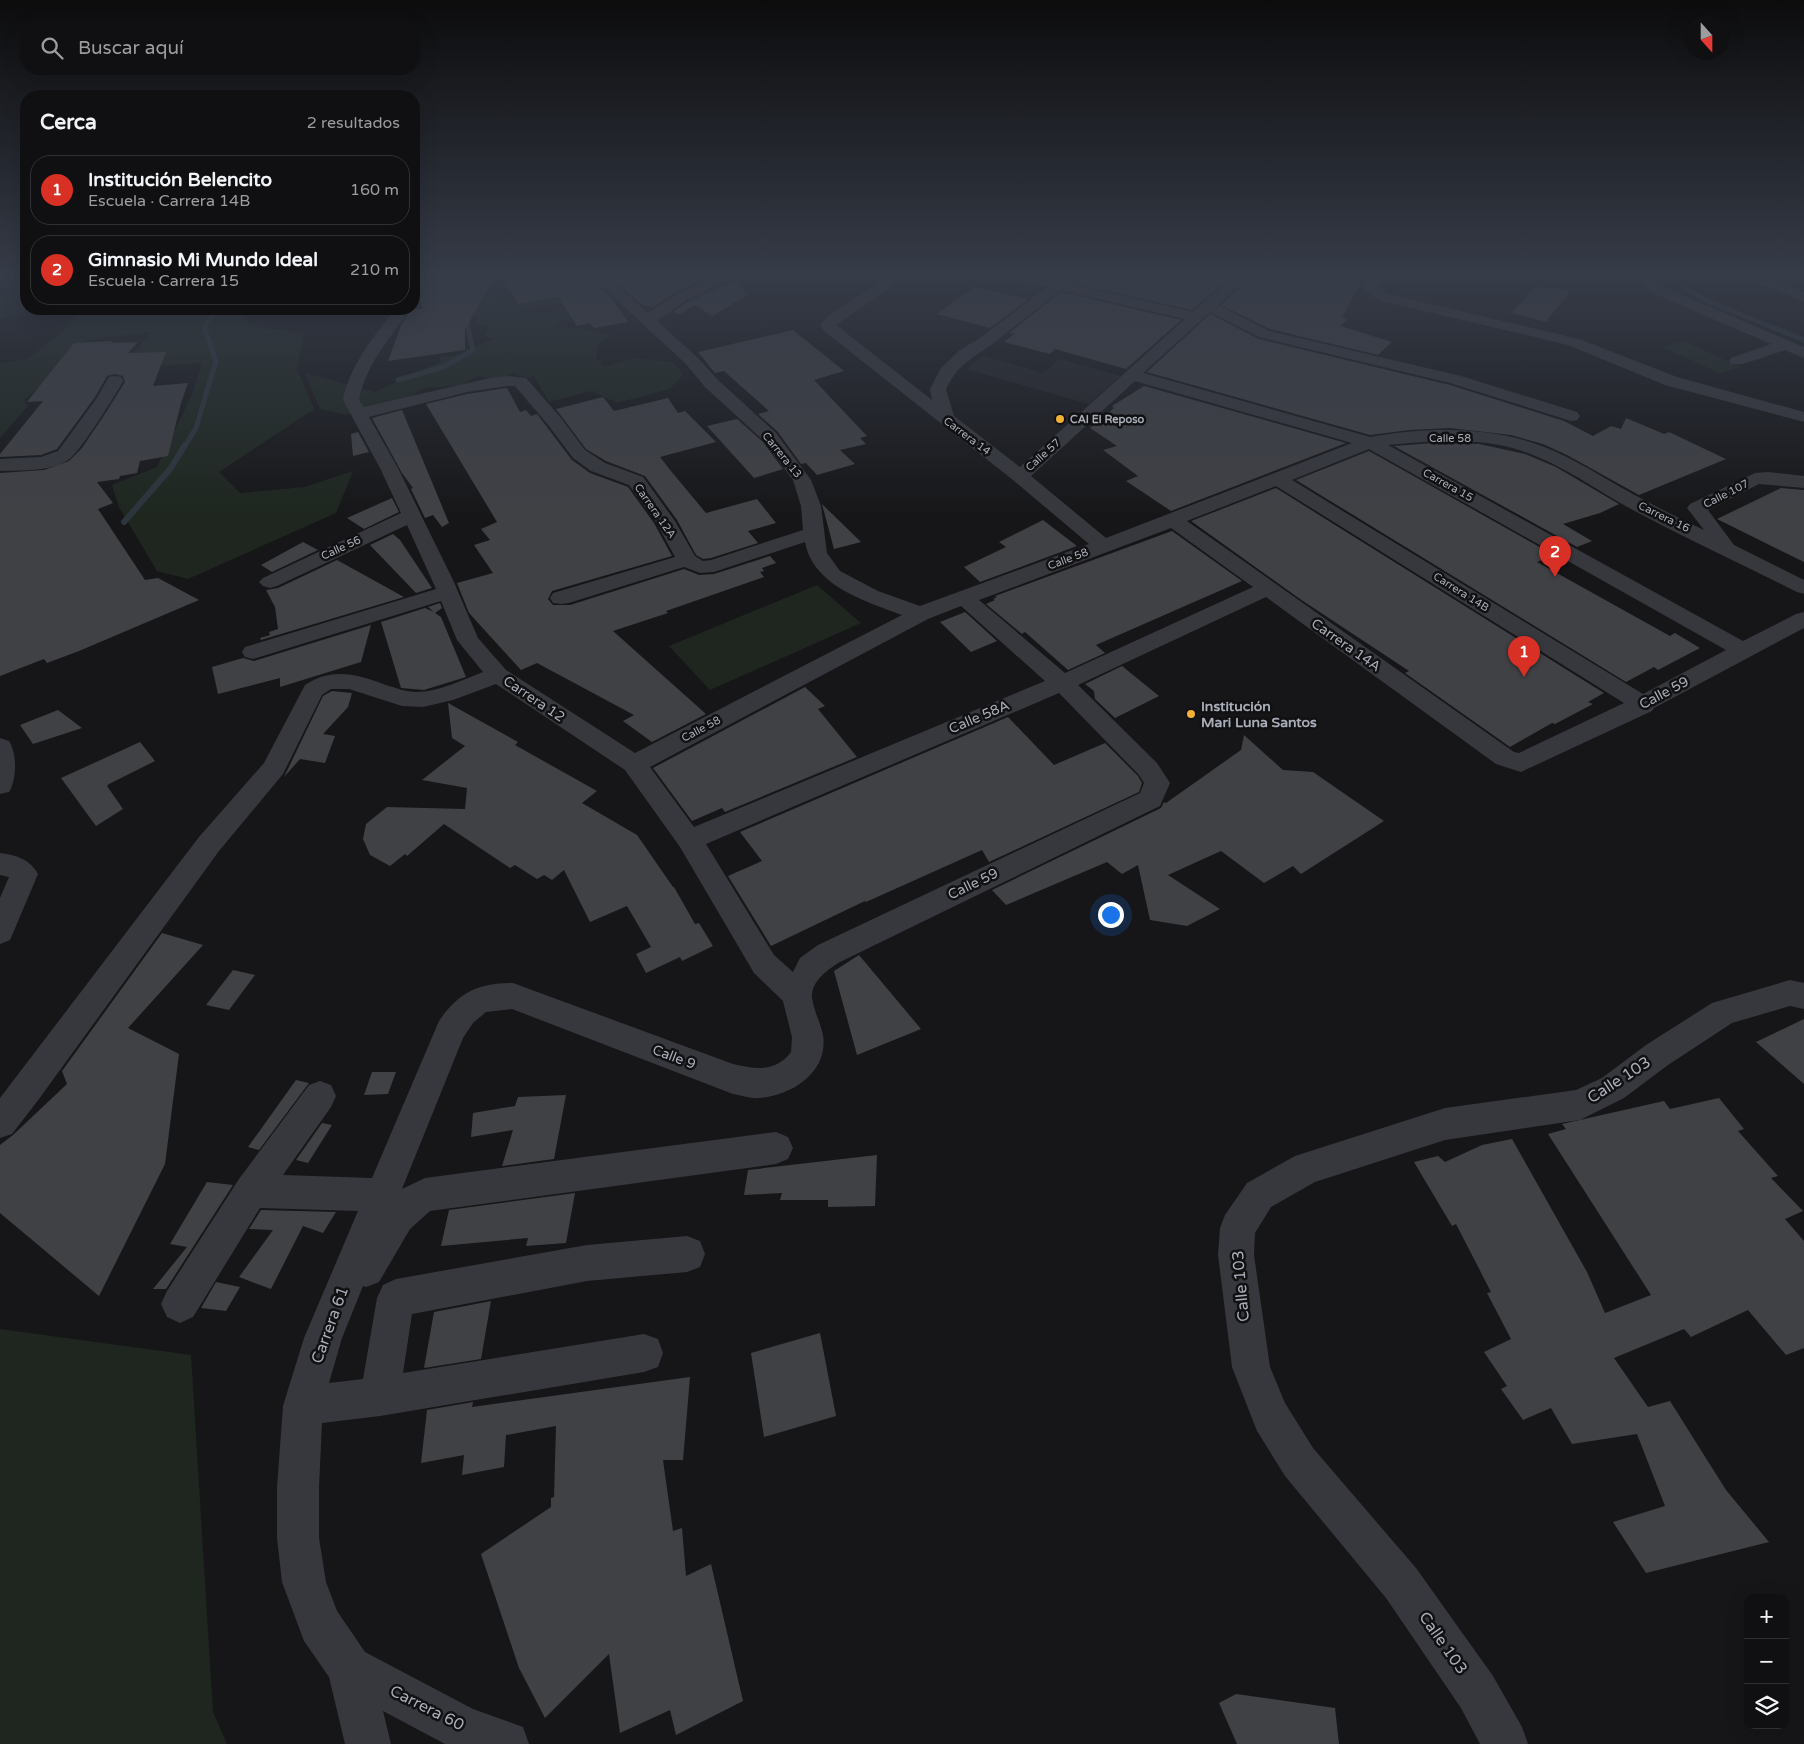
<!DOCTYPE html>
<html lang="es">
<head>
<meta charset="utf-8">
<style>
  :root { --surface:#101012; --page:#1e1e20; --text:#f1f3f6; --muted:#9c9d9f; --line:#303032; --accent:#d93025 }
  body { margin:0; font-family:"Varela Round",sans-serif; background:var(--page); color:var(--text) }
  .controls { position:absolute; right:15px; bottom:15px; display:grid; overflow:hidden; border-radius:10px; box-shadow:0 5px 20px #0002 }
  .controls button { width:45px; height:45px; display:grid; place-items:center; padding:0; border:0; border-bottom:1px solid var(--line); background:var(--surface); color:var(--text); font:25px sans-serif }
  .compass { position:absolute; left:1684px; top:15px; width:45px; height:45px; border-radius:50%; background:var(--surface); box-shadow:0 5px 20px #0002; rotate:159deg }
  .you { position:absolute; left:1110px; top:914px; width:18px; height:18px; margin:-12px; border:4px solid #fff; border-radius:50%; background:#1a73e8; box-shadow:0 0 0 8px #1a73e833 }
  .badge { display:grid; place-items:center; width:32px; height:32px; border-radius:50%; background:var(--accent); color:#fff; font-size:16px; font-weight:700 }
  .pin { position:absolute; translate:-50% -41px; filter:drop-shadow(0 1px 2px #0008) }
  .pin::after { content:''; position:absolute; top:26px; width:18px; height:15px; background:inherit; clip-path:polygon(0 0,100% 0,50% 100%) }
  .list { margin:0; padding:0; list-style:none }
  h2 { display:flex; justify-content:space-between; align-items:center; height:65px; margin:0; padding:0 20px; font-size:21px }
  h2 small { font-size:16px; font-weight:400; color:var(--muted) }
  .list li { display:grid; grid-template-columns:32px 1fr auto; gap:15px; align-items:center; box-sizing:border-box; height:70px; margin:0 10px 10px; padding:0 10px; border:1px solid var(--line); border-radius:20px }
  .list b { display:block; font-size:19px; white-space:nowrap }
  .list p { margin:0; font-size:16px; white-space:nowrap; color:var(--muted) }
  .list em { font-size:16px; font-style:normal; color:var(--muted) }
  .icon { flex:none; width:28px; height:28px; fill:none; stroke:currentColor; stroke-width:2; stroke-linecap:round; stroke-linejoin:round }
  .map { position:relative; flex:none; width:1804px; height:1744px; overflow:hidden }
  .search { position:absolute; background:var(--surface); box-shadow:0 5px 20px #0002; left:20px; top:20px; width:400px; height:55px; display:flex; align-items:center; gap:12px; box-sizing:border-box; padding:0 18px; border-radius:20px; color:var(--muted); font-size:19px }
  .panel { position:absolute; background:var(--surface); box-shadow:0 5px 20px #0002; left:20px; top:90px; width:400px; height:225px; border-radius:20px }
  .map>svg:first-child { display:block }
  .built { fill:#222225 }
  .green { fill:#1e261f }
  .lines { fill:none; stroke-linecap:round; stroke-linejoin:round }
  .stream-far1 { stroke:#2c353c; stroke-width:5 }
  .stream { stroke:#2c353c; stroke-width:6 }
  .building { fill:#404145 }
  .minor { fill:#37383d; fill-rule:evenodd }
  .poi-dot { fill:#f2b134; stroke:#111113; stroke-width:2 }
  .labels { text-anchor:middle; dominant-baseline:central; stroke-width:5; stroke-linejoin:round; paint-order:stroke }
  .far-poi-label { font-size:11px; font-weight:bold; fill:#a8adb8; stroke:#111113; text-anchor:start }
  .far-street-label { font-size:11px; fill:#a8adb8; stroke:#111113 }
  .street-label { font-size:14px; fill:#a8adb8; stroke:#111113 }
  .poi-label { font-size:14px; font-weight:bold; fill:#a8adb8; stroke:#111113; text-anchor:start }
  .near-street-label { font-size:16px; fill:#a8adb8; stroke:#111113 }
</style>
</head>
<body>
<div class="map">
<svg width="1804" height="1744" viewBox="0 0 1804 1744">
  <rect width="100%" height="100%" fill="#161618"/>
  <polygon class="built" points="983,356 1043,373 1060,359 1120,376 1089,404 966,369"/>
  <g class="green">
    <polygon points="20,278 26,278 26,309 37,309 0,319 0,286"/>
    <polygon points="466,280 502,281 515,289 499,299 507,299 507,306 565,298 568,302 519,309 535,314 571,309 582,316 562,320 556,327 581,328 610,335 599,344 596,358 604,367 634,358 673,362 683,374 670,389 617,403 592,391 549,402 534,376 526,378 514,373 499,379 478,376 462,385 424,388 412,396 346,415 320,409 305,373 375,392 440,362 440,357 456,355 493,339 484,335 489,328 473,323 478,317 471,314"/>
    <polygon points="86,309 242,309 249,325 304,334 297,369 314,409 219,472 240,493 305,487 353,471 336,513 188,579 157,571 119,507 112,485 157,467 193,392 202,363 120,368 152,332 86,340 72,362 24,400 28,406 0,438 0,364 29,358 62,332 76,315"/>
    <polygon points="1684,341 1741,367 1719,373 1662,347"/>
    <polygon points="817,585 861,623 710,690 669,646"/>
    <polygon points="0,1329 191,1355 213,1712 227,1744 0,1744"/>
  </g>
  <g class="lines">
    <g class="stream-far1">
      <polyline points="1685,288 1707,301 1804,340"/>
      <polyline points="398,380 443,367 473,350 465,315"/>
      <polyline points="185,446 196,428 216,361 204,327 218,309"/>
    </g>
    <polyline class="stream" points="124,522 171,468 185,445"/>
  </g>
  <g class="building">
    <polygon points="437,274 497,274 465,329 465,350 388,361 402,323 412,309 423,309 419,299"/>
    <polygon points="498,274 587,274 610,296 628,322 594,328 590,323 577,326 558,297 519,304"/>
    <polygon points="607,274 715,274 674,293 653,307 641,304"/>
    <polygon points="1093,274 1233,274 1192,310 1076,284"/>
    <polygon points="1253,274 1361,274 1359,277 1363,278 1342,318 1348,319 1340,326 1392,342 1378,355 1270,329 1221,305"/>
    <polygon points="732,281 749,294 712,316 695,305 680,314 673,312 686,303"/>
    <polygon points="974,287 1028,299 990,328 937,314"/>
    <polygon points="1535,287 1571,290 1546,322 1511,313"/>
    <polygon points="1061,292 1181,320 1126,369 1055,349 1050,354 1004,342 1014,334 1009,333"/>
    <polygon points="1210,314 1259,339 1450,385 1564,421 1593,436 1611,426 1621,429 1626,418 1664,434 1669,432 1726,459 1639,495 1567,455 1543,444 1511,435 1450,428 1410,430 1370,435 1147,372"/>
    <polygon points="793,330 844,371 814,380 867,436 860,438 866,444 840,450 855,464 817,475 806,463 801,464 778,432 758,414 769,411 724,371 715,373 698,352"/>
    <polygon points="113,341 111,343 138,342 128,353 166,352 153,386 188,383 181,403 168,456 140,461 137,473 120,476 119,479 97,482 113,503 98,509 145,580 158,578 199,600 79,651 47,663 44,659 0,676 0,473 44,470 69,461 82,448 107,411 125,382 123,376 115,374 107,376 95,397 57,449 41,455 0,457 0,454 43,401 27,402 74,343"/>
    <polygon points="1144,386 1346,443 1171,511 1126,481 1138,476 1103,450 1117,446 1090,428 1114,408 1112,406"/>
    <polygon points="507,388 520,412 526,410 531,416 537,414 572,460 590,473 628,487 654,523 672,556 552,591 548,599 553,605 570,605 684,569 699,575 714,574 770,556 776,563 762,568 764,571 760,572 764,577 666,611 668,613 613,631 706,714 652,742 623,721 634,715 537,663 521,670 469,613 457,583 493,573 474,545 490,540 481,529 497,522 426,404 467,394"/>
    <polygon points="603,397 614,411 668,398 678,413 685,411 716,442 660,457 671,471 706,513 757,499 776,523 748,531 758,543 711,558 703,559 696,555 677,520 645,476 606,461 586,449 556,409"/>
    <polygon points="402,410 449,523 442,527 433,515 425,518 411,489 413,488 402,473 372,418"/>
    <polygon points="737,419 763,442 783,469 754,478 707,426"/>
    <polygon points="358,432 369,452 353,456 351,434"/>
    <polygon points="1433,443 1479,444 1525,454 1556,467 1619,504 1600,513 1563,524 1592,541 1577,547 1394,446"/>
    <polygon points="1369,451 1554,555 1537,562 1670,636 1675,633 1700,648 1658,670 1654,667 1626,682 1296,480"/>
    <polygon points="1276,488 1604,693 1588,702 1593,704 1555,724 1552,723 1510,747 1405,673 1409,671 1300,599 1191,521"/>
    <polygon points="1781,488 1804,490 1804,562 1717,519"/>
    <polygon points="392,498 399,512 364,529 347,518"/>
    <polygon points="822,504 861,542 834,549"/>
    <polygon points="1043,520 1077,546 980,582 964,567 1006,547 999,542"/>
    <polygon points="1172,531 1242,581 1096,645 1105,653 1068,670 1025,632 1022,634 986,604 995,600 993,599 997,597 995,596"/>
    <polygon points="393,534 400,540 432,588 416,593 370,545"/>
    <polygon points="303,542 318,550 272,572 261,565"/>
    <polygon points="337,560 404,597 261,640 260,638 270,635 269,632 278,629 275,607 266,590 278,588"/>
    <polygon points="440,603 442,608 435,613 441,617 466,677 424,690 401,688 381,622 425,608 434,612 428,607"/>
    <polygon points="965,612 997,641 971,652 940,622"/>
    <polygon points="371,625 361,662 280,687 280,678 218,694 212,667 243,658 254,661"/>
    <polygon points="1122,666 1159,696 1115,718 1095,699 1094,691 1085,684"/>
    <polygon points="805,687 825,706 818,709 857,757 725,812 722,808 692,821 653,768"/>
    <polygon points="332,691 352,693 348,707 323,734 335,736 325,763 300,759 284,777 323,696"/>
    <polygon points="448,703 518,742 515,745 597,791 582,803 637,835 673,887 674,887 695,924 699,923 713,946 682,961 680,957 646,973 636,954 651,947 627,906 590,922 564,870 552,880 544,875 537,879 515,865 510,868 444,824 407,856 405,854 390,866 370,855 363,839 366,824 387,807 465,809 467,788 422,780 465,746 452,738"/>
    <polygon points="58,710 82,728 33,744 20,725"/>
    <polygon points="1008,717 1054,765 1105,743 1138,776 1142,783 1139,792 989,862 982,850 866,902 865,901 771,946 728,876 762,861 740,832"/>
    <polygon points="1244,735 1283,770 1313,772 1384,821 1301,874 1293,866 1264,883 1221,851 1168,875 1220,909 1187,926 1150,920 1138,865 1122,874 1107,862 1006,905 992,890 1161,808 1164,802 1166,803 1241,750"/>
    <polygon points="140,742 155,761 109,784 107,786 123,809 96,826 61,778"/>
    <polygon points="162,933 203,945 128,1028 179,1054 165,1164 99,1296 0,1213 0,1145 13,1135 67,1084 62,1071"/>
    <polygon points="859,955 921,1029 857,1055 834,971"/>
    <polygon points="233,970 255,975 229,1010 206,1005"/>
    <polygon points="1804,1019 1804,1084 1756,1042"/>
    <polygon points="372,1072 396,1072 388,1094 364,1095"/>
    <polygon points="296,1080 309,1083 259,1150 248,1147"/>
    <polygon points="566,1095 554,1159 502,1166 513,1130 471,1137 473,1113 515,1106 518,1097"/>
    <polygon points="1719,1098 1744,1129 1738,1131 1778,1176 1771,1178 1803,1211 1785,1219 1804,1241 1804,1348 1786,1355 1748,1310 1691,1337 1684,1329 1614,1358 1648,1407 1670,1401 1726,1490 1769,1542 1646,1573 1613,1522 1665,1506 1637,1434 1572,1444 1551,1408 1523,1420 1501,1389 1507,1386 1484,1352 1511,1339 1487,1293 1491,1292 1456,1224 1452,1226 1414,1162 1438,1156 1445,1162 1482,1145 1512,1139 1587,1272 1605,1313 1651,1295 1548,1134 1566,1129 1562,1124 1664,1101 1670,1109"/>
    <polygon points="322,1123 332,1125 308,1163 296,1160"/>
    <polygon points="877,1155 875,1206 828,1207 828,1200 780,1200 782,1193 744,1195 748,1170"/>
    <polygon points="207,1182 233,1185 166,1289 153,1289 187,1247 170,1244"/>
    <polygon points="575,1193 566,1243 526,1246 528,1238 441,1246 449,1210"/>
    <polygon points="261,1210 336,1212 323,1233 303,1226 271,1289 239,1277 273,1230 249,1229"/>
    <polygon points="216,1282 240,1287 226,1311 201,1308"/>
    <polygon points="491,1301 481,1359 424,1368 434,1312"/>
    <polygon points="820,1333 836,1416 764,1437 751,1353"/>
    <polygon points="690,1377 683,1460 663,1460 673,1531 682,1528 686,1576 711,1564 743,1701 676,1735 670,1710 620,1733 609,1654 545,1718 519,1668 481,1554 551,1507 551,1498 554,1497 556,1426 506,1435 504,1467 462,1475 464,1455 421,1463 427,1410 473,1402 472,1407"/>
    <polygon points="1236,1694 1335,1708 1339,1744 1237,1744 1219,1703"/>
  </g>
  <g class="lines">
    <g class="minor">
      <polygon points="0,274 17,274 15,277 0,281"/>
      <polygon points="421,274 435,274 419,297 414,298 414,284"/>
      <path d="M589,274H604L648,313L675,295L719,274H737L735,277L685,301L657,321L698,358L717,379L776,433L811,480L821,506L827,553L840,571L878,591L920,606L1089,544L1013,480L824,331L820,325L828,316L893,274H909L836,325L932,400L930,389L941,368L960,350L980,338L1047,287L1004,277L1002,274H1027L1056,280L1064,274H1080L1070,284L1193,312L1236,274H1251L1218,305L1269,331L1461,376L1577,412L1580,416L1577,420L1571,421L1450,383L1259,337L1210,312L1143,373L1370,437C1422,428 1479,426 1530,442C1563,452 1592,471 1622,488C1649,503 1676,517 1704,530L1687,508L1690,504L1755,473L1768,472L1804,476V488L1759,484L1708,510L1734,545L1804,580V594L1797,592C1741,564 1685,538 1631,509C1591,487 1553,458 1509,447C1470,438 1427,441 1388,445L1743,641L1796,614L1804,612V628L1654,708L1652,711L1521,772L1496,764L1266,597L1078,685L1157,763L1170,783L1160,806L838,963C827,971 814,979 812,994C811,1004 821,1024 823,1035C829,1072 791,1096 759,1098C751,1099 741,1095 733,1094L512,1009L486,1012L473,1023L463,1038L402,1189L425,1178L776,1132L788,1137L793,1148L788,1159L776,1164L430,1211L410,1229L379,1282L366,1287L363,1286L342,1338L329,1383L363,1379L377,1298L383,1285L396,1279L587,1245L687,1236L700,1241L705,1254L700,1267L687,1272L587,1281L412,1314L403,1373L644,1334L658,1339L663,1353L658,1367L644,1372L380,1416L322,1423L319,1487V1538L326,1582L337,1611L365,1652L473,1709L523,1727L529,1744H445L383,1711L391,1744H345L329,1677L304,1641L282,1582L277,1538V1487L283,1406L304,1338L358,1211L260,1208L193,1317L180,1323L167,1317L161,1304L167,1291L239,1179L309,1085L320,1081L331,1085L336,1096L331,1107L283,1175L372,1178L439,1021C459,992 478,983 513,983L733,1064C755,1069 775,1073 791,1052L792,1037L783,1001L754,973L680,847L625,770L496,684L453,700L423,707L402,706L349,689H331L322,695L283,774L219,851L39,1099L12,1134L0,1138V1098L199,837L264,763L305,685C332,667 357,674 386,685C396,688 406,692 416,692C439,692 462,680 483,672L457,640L441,601L253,659L245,657L242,652L245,647L436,589L407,525L277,586L270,588L263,586L259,582L263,578L401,513L380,468L343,400C350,365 374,336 395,309H410C390,338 366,364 359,400L364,407L490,378L508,376L526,378L561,418L585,450L605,463L643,477L675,521L695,556L703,561L711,560L803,530L801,506L793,480L764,441L705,387L686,364ZM1061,290L1185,319L1020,467L954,416L946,389C960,361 973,359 996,341C1018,324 1039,307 1061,290ZM1135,381L1352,443L1106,538L1031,476ZM508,386H515L549,426L573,458L591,471L629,485L656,522L675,557L553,593L550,598L553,603L561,604L569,603L684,567L700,573L714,572L805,542C813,586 865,601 902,615L635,753L506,670L478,638L453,580L398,468L369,417L467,392ZM1369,449L1726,650L1643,694L1292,480ZM1276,486L1624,703L1519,753L1514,752L1187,521ZM1171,528L1253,587L1065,673L979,600ZM961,606L1045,681L694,827L650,767L928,619ZM1059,693L1139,775L1144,783L1140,793L818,945L800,958L793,972L774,955L706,844Z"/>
      <polygon points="1374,274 1389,274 1377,285 1377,287 1388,294 1579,339 1677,377 1804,412 1804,422 1665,385 1568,345 1378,300 1363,289 1365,281"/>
      <polygon points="1634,274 1648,274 1656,284 1804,347 1804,358 1785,350 1743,364 1731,364 1729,361 1731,358 1771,344 1646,290"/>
      <polygon points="1740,274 1759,274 1804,292 1804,301 1742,277"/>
      <path d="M115,376L121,377L123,381C115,395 80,453 68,460C49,472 22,470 0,471V459L41,457L58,451L97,398L109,377Z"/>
      <path d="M0,738L9,741C17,754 17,778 9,792L0,794Z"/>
      <path d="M0,853C16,855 30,859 38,874L10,940L0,944V898L9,877L0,875Z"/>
      <polygon points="1790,980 1804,983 1804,1009 1790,1006 1732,1023 1668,1065 1624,1098 1580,1120 1445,1140 1315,1182 1271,1207 1255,1233 1254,1255 1270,1367 1285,1403 1313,1448 1416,1568 1493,1676 1522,1727 1528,1744 1480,1744 1461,1708 1386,1598 1285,1476 1257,1431 1232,1367 1218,1255 1220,1228 1225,1215 1247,1183 1295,1156 1445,1108 1576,1090 1602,1078 1646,1045 1712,1003"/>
    </g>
  </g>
  <linearGradient id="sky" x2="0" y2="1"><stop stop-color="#0c0c0d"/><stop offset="0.53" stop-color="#363c48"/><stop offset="1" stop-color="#363c48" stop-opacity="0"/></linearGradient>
  <rect width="1804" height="518" fill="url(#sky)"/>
  <g class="poi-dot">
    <circle cx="1060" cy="419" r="5"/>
    <circle cx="1191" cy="714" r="5"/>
  </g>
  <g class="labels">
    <g class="far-poi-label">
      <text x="1070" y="419">CAI El Reposo</text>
    </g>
    <g class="far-street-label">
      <text transform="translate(967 436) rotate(37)">Carrera 14</text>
      <text x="1450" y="438">Calle 58</text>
      <text transform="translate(782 455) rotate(51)">Carrera 13</text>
      <text transform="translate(1043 455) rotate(-42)">Calle 57</text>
      <text transform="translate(1448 485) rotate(29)">Carrera 15</text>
      <text transform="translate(1726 494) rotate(-27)">Calle 107</text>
      <text transform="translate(655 511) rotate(55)">Carrera 12A</text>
      <text transform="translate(1664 517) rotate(26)">Carrera 16</text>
      <text transform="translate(341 548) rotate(-25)">Calle 56</text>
      <text transform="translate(1068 559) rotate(-21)">Calle 58</text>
      <text transform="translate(1461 592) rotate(32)">Carrera 14B</text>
      <text transform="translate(701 729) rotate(-28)">Calle 58</text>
    </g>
    <g class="street-label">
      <text transform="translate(1346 645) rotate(35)">Carrera 14A</text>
      <text transform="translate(1664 693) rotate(-28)">Calle 59</text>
      <text transform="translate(534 699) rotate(34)">Carrera 12</text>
      <text transform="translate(979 717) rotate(-23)">Calle 58A</text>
      <text transform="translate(973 884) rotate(-26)">Calle 59</text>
      <text transform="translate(674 1057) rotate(21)">Calle 9</text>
    </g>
    <g class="poi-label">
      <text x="1201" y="706">Institución<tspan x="1201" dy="16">Mari Luna Santos</tspan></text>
    </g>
    <g class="near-street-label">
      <text transform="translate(1619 1080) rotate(-33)">Calle 103</text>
      <text transform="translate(1241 1286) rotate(-95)">Calle 103</text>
      <text transform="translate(330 1325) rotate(-70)">Carrera 61</text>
      <text transform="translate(1443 1643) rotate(55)">Calle 103</text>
      <text transform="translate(427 1708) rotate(27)">Carrera 60</text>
    </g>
  </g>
</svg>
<div class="controls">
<button>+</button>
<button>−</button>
<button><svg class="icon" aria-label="layers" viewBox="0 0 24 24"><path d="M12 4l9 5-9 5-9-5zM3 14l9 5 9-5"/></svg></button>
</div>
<svg class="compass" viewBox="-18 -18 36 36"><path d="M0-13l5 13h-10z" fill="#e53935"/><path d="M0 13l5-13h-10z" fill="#9c9d9f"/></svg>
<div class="you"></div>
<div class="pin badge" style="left:1524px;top:677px">1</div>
<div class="pin badge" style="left:1555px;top:577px">2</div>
<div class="search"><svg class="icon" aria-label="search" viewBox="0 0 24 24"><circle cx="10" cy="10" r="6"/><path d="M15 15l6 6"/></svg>Buscar aquí</div>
<section class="panel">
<h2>Cerca<small>2 resultados</small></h2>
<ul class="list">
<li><span class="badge">1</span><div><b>Institución Belencito</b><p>Escuela · Carrera 14B</p></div><em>160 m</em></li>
<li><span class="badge">2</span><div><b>Gimnasio Mi Mundo Ideal</b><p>Escuela · Carrera 15</p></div><em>210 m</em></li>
</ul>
</section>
</div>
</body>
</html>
